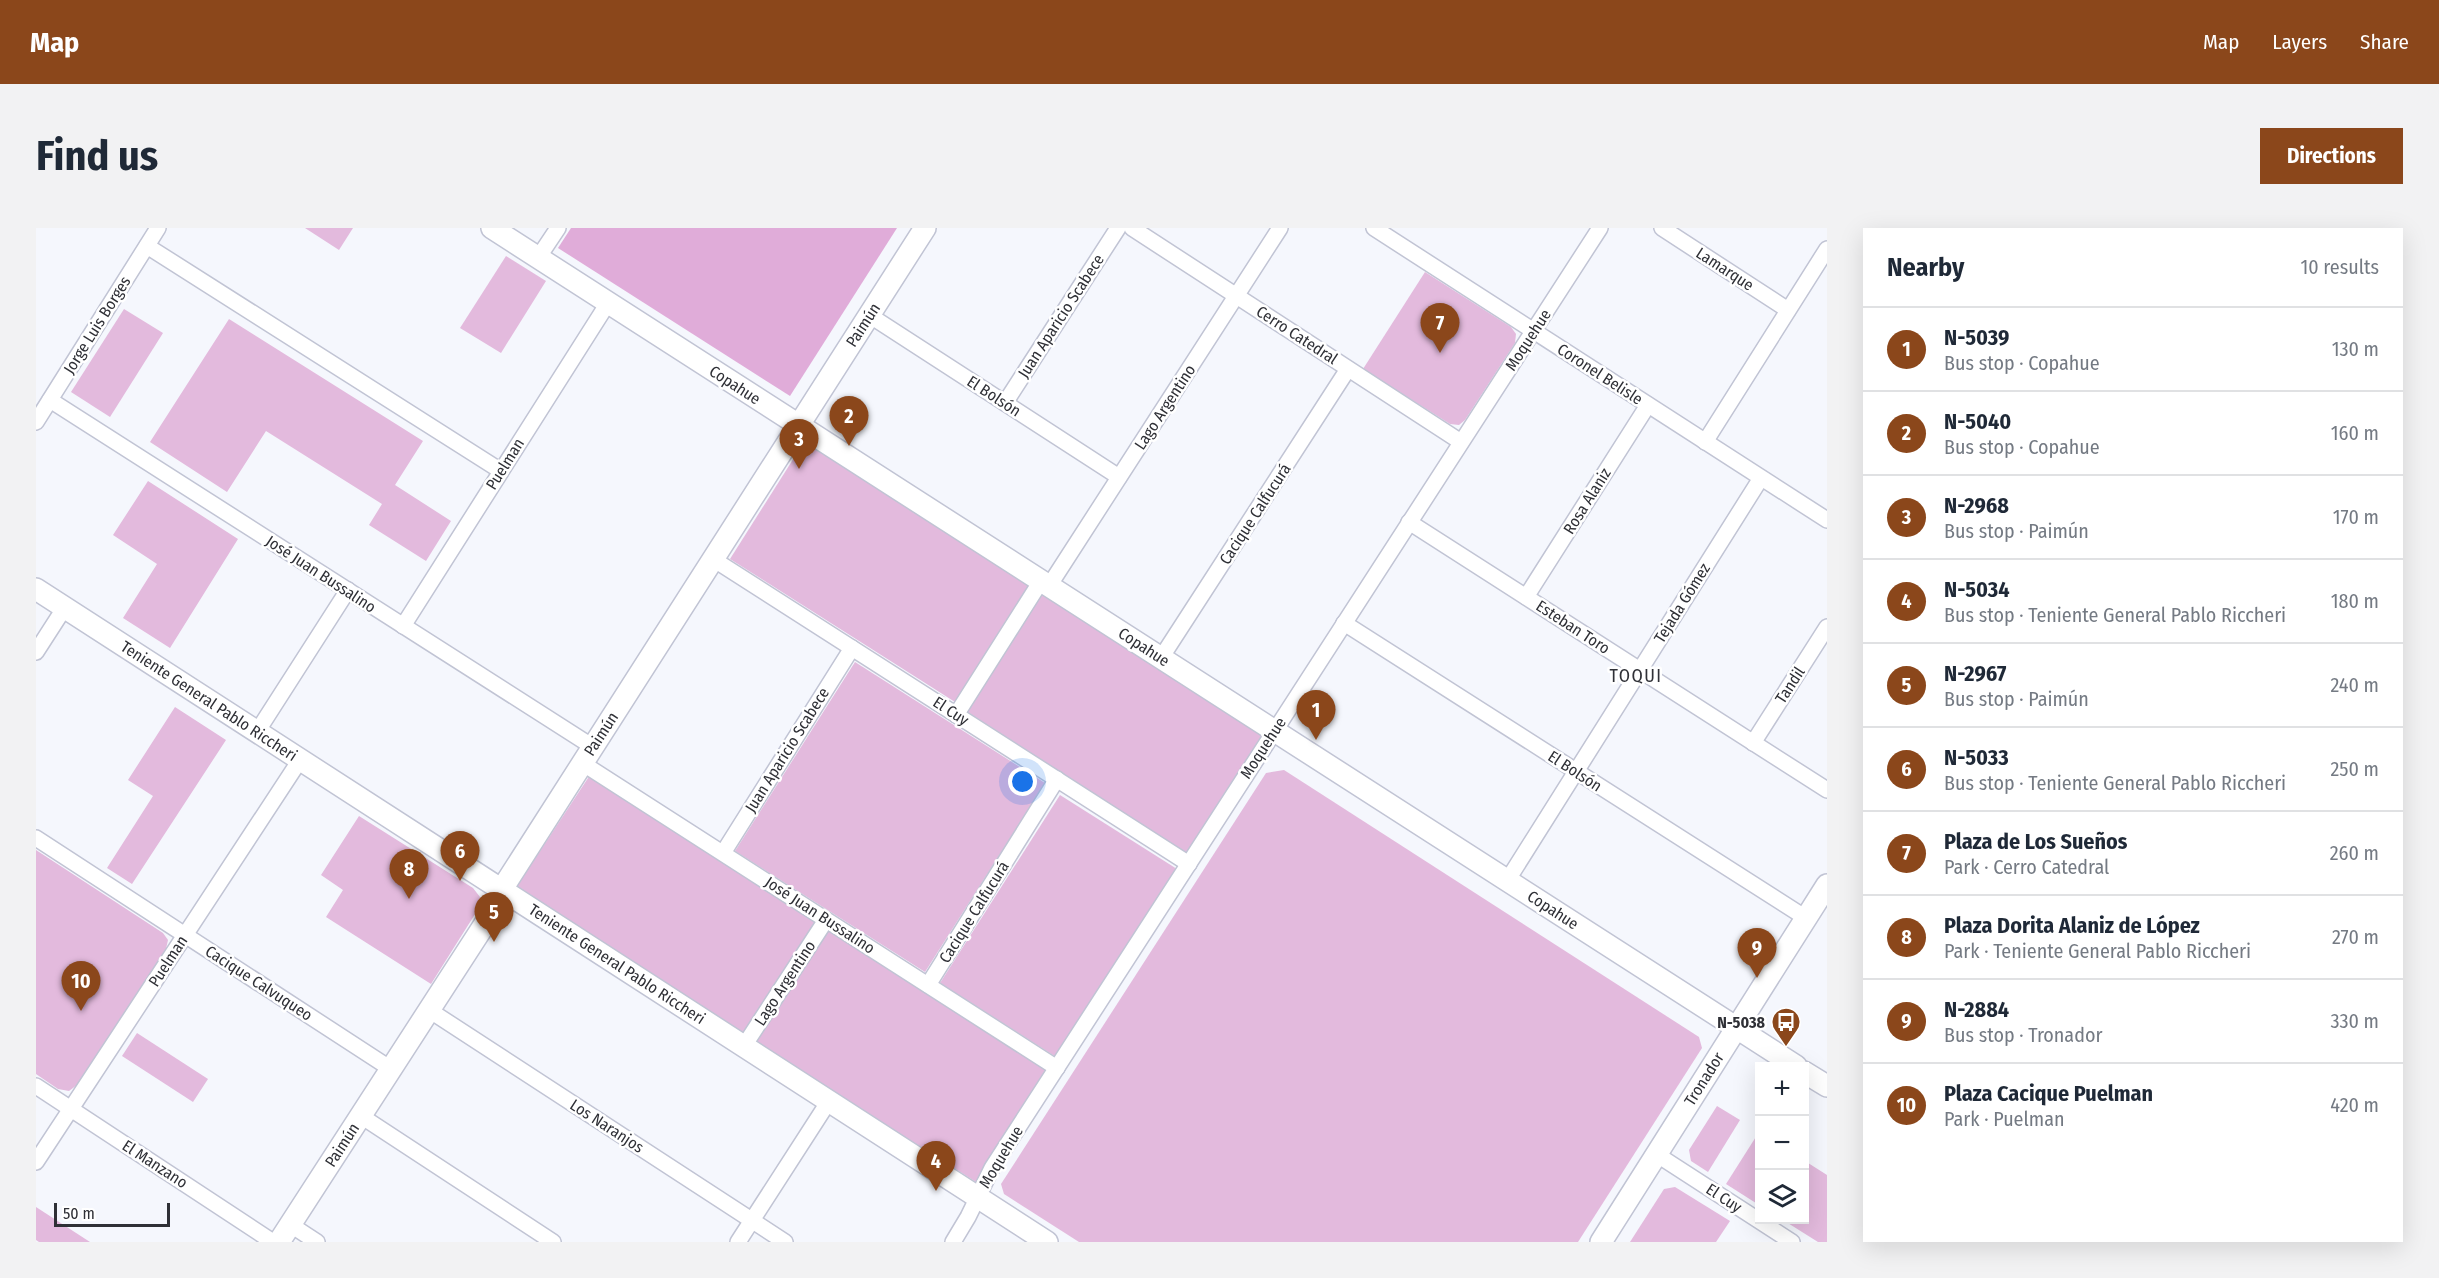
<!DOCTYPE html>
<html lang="en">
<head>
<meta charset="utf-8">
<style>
  :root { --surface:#fff; --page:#f2f2f3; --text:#1f2937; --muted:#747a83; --line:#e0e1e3; --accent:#8b471b }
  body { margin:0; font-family:"Fira Sans Condensed",sans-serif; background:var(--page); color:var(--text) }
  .controls { position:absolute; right:18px; bottom:18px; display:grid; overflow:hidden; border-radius:0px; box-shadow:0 6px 24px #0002 }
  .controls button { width:54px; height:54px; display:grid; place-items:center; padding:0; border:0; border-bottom:2px solid var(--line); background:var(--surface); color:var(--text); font:30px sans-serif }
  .scale { position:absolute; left:18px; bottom:15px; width:116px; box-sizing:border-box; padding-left:6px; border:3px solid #2f3036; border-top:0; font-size:16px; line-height:21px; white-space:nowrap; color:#2f3036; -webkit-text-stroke:4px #fff; paint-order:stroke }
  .you { position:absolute; left:987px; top:554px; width:21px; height:21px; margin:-15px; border:4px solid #fff; border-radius:50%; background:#1a73e8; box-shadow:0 0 0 9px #1a73e833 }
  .badge { display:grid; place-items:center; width:39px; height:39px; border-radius:50%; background:var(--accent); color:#fff; font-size:20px; font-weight:700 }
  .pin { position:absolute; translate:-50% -50px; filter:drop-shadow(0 2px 3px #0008) }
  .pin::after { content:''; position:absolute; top:32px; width:21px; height:18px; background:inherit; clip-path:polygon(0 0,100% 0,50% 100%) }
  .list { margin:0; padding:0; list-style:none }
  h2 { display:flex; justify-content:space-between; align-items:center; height:78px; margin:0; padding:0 24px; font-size:26px }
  h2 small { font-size:20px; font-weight:400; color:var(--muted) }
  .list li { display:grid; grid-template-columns:39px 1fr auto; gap:18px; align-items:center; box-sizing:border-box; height:84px; padding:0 24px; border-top:2px solid var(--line) }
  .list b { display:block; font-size:22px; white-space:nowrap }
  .list p { margin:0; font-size:20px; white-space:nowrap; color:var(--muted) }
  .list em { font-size:20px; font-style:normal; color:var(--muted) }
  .icon { flex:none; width:33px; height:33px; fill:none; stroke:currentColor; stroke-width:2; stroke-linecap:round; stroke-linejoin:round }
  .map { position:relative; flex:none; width:1791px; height:1014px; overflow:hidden; border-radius:0px }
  header { display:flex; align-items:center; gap:36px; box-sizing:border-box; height:84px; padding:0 30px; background:var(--accent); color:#fff }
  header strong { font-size:28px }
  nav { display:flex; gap:33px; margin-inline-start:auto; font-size:21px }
  .intro { display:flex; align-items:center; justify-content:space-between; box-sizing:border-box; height:144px; padding:0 36px }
  h1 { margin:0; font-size:42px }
  .button { padding:15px 27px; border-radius:0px; background:var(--accent); color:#fff; font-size:21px; font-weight:700 }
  main { display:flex; gap:36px; padding:0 36px }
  aside { flex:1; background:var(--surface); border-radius:0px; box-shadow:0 6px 24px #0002 }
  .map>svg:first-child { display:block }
  .green { fill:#e3badd }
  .forest { fill:#e0acd9 }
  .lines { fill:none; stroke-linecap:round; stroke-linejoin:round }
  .street-casing { stroke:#c1c4d4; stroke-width:18 }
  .secondary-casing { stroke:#c1c4d4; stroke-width:24 }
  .street { stroke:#fff; stroke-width:15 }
  .secondary { stroke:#fff; stroke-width:21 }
  .labels { text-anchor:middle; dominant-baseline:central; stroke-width:5; stroke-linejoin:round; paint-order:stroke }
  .street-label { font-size:16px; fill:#2f3036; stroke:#fff }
  .poi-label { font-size:16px; font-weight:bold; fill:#2f3036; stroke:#fff; text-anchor:end }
  .neighbourhood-label { font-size:18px; letter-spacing:1.5px; fill:#2f3036; stroke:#fff }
</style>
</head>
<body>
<header>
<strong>Map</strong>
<nav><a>Map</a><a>Layers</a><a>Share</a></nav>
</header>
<div class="intro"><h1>Find us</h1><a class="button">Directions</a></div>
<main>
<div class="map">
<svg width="1791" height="1014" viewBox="0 0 1791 1014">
  <rect width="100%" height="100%" fill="#f5f7fd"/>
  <g class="green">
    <polygon points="269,0 317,0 303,22"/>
    <polygon points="470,28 510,53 465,125 424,100"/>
    <polygon points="1389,44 1475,99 1480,106 1479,115 1429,192 1423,197 1414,196 1327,141"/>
    <polygon points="88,81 127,105 74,189 35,164"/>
    <polygon points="193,91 387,213 359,257 415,293 390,333 333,297 346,276 230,203 191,264 114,214"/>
    <polygon points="768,214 993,357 919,474 694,331"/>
    <polygon points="112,253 202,311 134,420 87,390 121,336 77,307"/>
    <polygon points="1006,366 1226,507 1150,625 930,483"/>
    <polygon points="819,434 1009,555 889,744 699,623"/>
    <polygon points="139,479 190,512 96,656 71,640 117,568 92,552"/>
    <polygon points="1248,542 1663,809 1666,820 1542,1014 1043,1014 968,966 965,956 1230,545"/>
    <polygon points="554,547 781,695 708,806 481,658"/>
    <polygon points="1024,567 1141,641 1020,829 904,755"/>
    <polygon points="323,588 437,660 444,669 441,683 395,756 290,689 307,662 285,647"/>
    <polygon points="0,622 127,705 132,712 130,721 41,857 33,863 22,861 0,846"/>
    <polygon points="791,702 1011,843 940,954 720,814"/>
    <polygon points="101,805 172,851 157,874 86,828"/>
    <polygon points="1681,878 1704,892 1672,944 1655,933 1653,922"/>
    <polygon points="1723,904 1724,905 1723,977 1690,956"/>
    <polygon points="1769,933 1791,947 1791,1014 1782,1014 1747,992 1768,992"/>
    <polygon points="1639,959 1694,993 1680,1014 1594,1014 1628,961"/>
    <polygon points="0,979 54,1014 3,1014 0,1012"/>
  </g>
  <polygon class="forest" points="535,0 861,0 754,168 522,20"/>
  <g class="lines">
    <g class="street-casing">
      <g id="street">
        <polyline points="1096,0 1425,214"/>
        <polyline points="1338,0 1791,292"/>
        <polyline points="1626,0 1752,82"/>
        <polyline points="111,18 465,243"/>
        <polyline points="502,30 522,0"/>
        <polyline points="833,87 1083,249"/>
        <polyline points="14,172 557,519"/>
        <polyline points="969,175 1082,0"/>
        <polyline points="0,194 122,0"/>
        <polyline points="1669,214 1791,21"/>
        <polyline points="1373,294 1791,562"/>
        <polyline points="677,331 1153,636"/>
        <polyline points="1013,358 1244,0"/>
        <polyline points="1490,369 1612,177"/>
        <polyline points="1308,395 1770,690"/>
        <polyline points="367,398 572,75"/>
        <polyline points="0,424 29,379"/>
        <polyline points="1125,430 1312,141"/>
        <polyline points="920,487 1005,353"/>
        <polyline points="221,504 312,362"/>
        <polyline points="1717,515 1791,399"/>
        <polyline points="546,535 1021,840"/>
        <polyline points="0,610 355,841"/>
        <polyline points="687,625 816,420"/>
        <polyline points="1471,653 1725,250"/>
        <polyline points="892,757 1021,551"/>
        <polyline points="393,782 749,1014"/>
        <polyline points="708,818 790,692"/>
        <polyline points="0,858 237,1014"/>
        <polyline points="325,888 517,1014"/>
        <polyline points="1620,926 1756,1014"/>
        <polyline points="0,934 264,532"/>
        <polyline points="255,997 281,1014"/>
        <polyline points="702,1014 793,873"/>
        <polyline points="917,1014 932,989 956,940 1564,0"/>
      </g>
    </g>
    <g class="secondary-casing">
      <g id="secondary">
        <polyline points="456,0 1760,838"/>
        <polyline points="0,361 1011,1014"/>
        <polyline points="1768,844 1791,858"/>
        <polyline points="243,1014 454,688 466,661 889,0"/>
        <polyline points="1565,1014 1791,657"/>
      </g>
    </g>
    <use href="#street" class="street"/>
    <use href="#secondary" class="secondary"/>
  </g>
  <defs>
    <g id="bus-pin" transform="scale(1.5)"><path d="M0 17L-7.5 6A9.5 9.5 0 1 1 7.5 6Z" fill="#8b471b" stroke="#fff"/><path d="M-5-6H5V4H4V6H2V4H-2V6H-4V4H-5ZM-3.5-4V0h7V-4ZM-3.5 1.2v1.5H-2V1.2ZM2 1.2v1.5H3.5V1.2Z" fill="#fff"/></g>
  </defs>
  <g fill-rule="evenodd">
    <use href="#bus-pin" x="1750" y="794"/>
  </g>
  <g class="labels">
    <g class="street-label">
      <text transform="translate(1689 41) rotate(33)">Lamarque</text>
      <text transform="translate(1025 88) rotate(-57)">Juan Aparicio Scabece</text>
      <text transform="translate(61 97) rotate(-58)">Jorge Luis Borges</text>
      <text transform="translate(827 97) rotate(-57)">Paimún</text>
      <text transform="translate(1261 107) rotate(33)">Cerro Catedral</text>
      <text transform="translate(1492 112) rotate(-57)">Moquehue</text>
      <text transform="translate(1564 146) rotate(33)">Coronel Belisle</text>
      <text transform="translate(699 157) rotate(33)">Copahue</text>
      <text transform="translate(958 168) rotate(33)">El Bolsón</text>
      <text transform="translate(1129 179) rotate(-57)">Lago Argentino</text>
      <text transform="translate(469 236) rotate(-58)">Puelman</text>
      <text transform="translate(1551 273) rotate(-58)">Rosa Alaniz</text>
      <text transform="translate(1219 286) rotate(-57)">Cacique Calfucurá</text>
      <text transform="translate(285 346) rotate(33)">José Juan Bussalino</text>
      <text transform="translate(1646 375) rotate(-58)">Tejada Gómez</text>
      <text transform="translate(1537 399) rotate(33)">Esteban Toro</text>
      <text transform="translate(1108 419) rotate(33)">Copahue</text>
      <text transform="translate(1754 457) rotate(-57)">Tandil</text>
      <text transform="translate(173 473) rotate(33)">Teniente General Pablo Riccheri</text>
      <text transform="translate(915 483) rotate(33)">El Cuy</text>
      <text transform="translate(565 506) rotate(-57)">Paimún</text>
      <text transform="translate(1227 520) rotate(-57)">Moquehue</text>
      <text transform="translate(751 522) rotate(-58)">Juan Aparicio Scabece</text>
      <text transform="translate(1539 543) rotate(33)">El Bolsón</text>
      <text transform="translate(1517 682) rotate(33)">Copahue</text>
      <text transform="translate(938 684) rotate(-58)">Cacique Calfucurá</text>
      <text transform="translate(784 687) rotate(33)">José Juan Bussalino</text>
      <text transform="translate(132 733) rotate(-57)">Puelman</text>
      <text transform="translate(581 736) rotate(33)">Teniente General Pablo Riccheri</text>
      <text transform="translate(223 755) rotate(33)">Cacique Calvuqueo</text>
      <text transform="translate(749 755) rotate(-57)">Lago Argentino</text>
      <text transform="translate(1668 851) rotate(-58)">Tronador</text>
      <text transform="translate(571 898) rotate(33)">Los Naranjos</text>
      <text transform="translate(306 917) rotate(-57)">Paimún</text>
      <text transform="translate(965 929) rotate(-59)">Moquehue</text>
      <text transform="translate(119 936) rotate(33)">El Manzano</text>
      <text transform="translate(1688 970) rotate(33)">El Cuy</text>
    </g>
    <g class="poi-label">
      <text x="1729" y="794">N-5038</text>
    </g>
    <g class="neighbourhood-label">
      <text x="1600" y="448">TOQUI</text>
    </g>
  </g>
</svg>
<div class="controls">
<button>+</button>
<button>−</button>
<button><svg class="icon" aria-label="layers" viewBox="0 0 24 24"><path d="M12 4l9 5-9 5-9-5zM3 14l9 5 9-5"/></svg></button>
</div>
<div class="scale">50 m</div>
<div class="you"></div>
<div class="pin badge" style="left:1280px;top:512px">1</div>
<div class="pin badge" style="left:813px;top:218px">2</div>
<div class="pin badge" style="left:763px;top:241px">3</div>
<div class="pin badge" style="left:900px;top:963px">4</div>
<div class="pin badge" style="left:458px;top:714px">5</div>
<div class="pin badge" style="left:424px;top:653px">6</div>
<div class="pin badge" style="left:1404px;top:125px">7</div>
<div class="pin badge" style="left:373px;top:671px">8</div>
<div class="pin badge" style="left:1721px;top:750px">9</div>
<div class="pin badge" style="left:45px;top:783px">10</div>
</div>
<aside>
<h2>Nearby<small>10 results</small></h2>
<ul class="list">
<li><span class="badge">1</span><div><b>N-5039</b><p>Bus stop · Copahue</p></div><em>130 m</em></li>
<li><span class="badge">2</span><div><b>N-5040</b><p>Bus stop · Copahue</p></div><em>160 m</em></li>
<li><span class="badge">3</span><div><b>N-2968</b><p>Bus stop · Paimún</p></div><em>170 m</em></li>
<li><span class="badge">4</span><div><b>N-5034</b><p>Bus stop · Teniente General Pablo Riccheri</p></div><em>180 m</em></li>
<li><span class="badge">5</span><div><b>N-2967</b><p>Bus stop · Paimún</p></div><em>240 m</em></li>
<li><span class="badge">6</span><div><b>N-5033</b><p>Bus stop · Teniente General Pablo Riccheri</p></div><em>250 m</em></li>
<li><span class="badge">7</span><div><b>Plaza de Los Sueños</b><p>Park · Cerro Catedral</p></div><em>260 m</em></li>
<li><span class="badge">8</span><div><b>Plaza Dorita Alaniz de López</b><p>Park · Teniente General Pablo Riccheri</p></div><em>270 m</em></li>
<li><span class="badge">9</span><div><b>N-2884</b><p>Bus stop · Tronador</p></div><em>330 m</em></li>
<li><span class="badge">10</span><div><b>Plaza Cacique Puelman</b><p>Park · Puelman</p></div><em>420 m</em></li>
</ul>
</aside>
</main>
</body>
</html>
